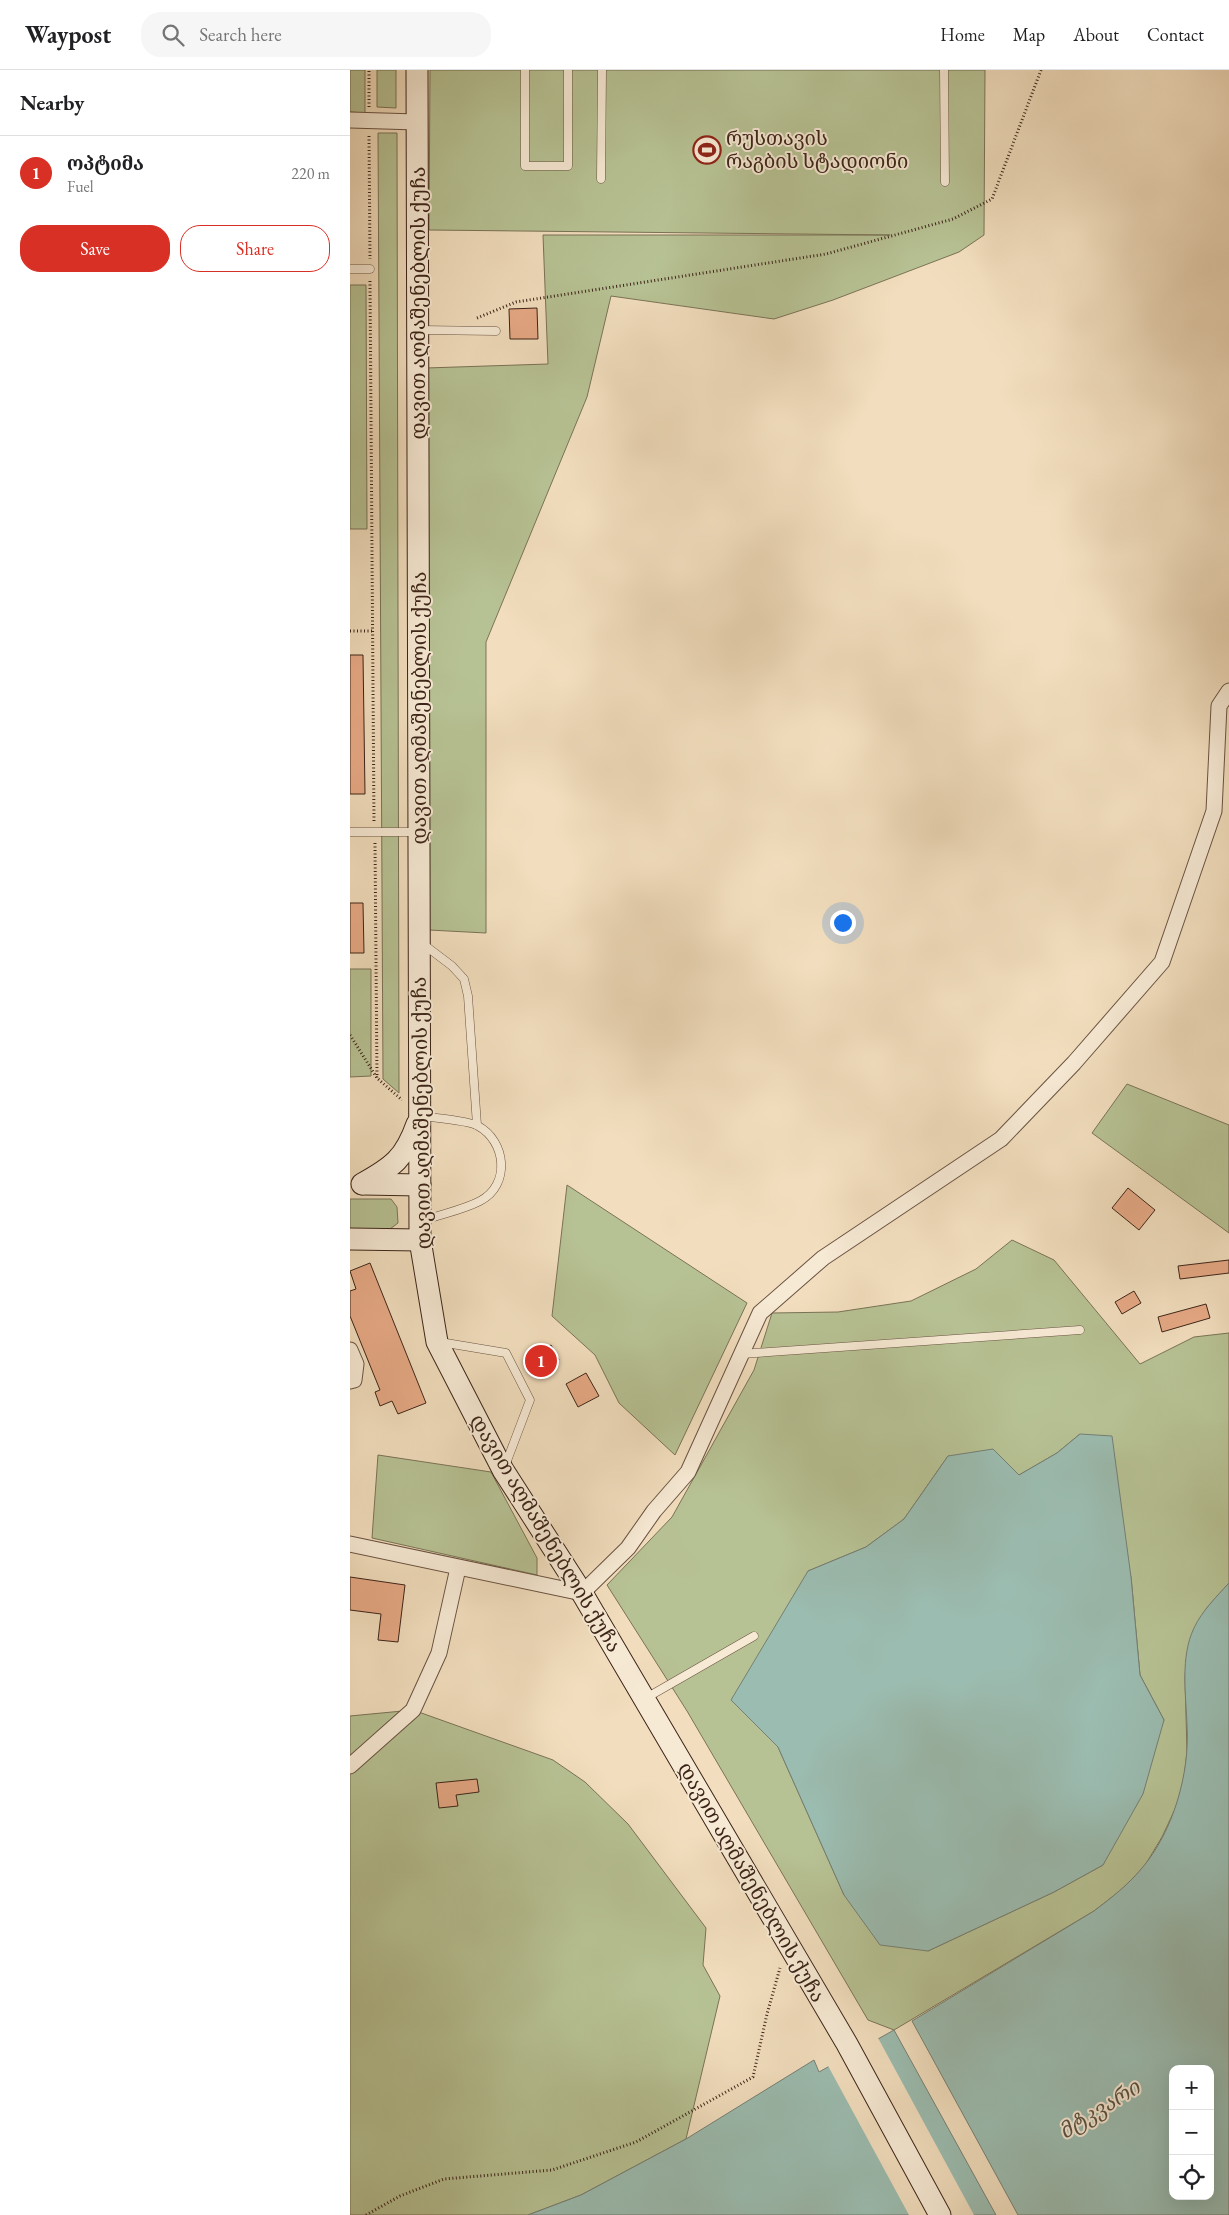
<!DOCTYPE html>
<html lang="en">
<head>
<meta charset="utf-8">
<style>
  :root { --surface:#fff; --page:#f6f6f6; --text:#202124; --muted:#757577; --line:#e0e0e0; --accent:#d93025 }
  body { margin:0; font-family:"EB Garamond","Noto Serif Georgian",serif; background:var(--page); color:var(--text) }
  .controls { position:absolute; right:15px; bottom:15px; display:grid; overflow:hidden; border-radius:10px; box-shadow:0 5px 20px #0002 }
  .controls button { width:45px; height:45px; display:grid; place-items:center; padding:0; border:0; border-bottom:1px solid var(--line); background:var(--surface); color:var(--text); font:25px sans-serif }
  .you { position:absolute; left:492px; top:852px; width:18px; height:18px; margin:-12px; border:4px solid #fff; border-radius:50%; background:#1a73e8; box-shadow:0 0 0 8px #1a73e833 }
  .badge { display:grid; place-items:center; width:32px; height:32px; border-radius:50%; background:var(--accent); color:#fff; font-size:16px; font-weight:700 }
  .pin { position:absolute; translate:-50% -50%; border:2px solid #fff; box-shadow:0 1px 5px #0006 }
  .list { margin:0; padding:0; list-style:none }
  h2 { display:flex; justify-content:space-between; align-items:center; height:65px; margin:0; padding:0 20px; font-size:21px }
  h2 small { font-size:16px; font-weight:400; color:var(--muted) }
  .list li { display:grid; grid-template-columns:32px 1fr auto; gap:15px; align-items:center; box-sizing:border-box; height:75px; padding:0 20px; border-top:1px solid var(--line) }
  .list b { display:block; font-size:19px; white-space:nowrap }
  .list p { margin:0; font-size:16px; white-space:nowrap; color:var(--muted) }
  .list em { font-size:16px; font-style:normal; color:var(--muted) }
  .actions { display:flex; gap:10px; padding:15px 20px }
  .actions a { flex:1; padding:11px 0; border:1px solid var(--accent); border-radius:20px; text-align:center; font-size:18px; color:var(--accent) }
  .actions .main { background:var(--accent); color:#fff }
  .icon { flex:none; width:28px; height:28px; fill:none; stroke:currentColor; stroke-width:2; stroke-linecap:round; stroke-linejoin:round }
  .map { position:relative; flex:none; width:879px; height:2145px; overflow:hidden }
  header { display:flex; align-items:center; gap:30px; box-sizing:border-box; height:70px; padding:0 25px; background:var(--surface); border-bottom:1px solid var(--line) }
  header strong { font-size:24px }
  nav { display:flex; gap:28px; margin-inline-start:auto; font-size:18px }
  .search { width:350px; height:45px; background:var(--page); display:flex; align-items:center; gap:12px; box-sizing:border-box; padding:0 18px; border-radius:20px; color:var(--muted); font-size:19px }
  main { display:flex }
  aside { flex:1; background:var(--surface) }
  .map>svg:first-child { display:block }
  .green { fill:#b7c294; stroke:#7a7356; fill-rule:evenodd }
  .water { fill:#9bbcb0; stroke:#757f74; fill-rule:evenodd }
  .pier { fill:#f2debe }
  .building { fill:#e7aa86; stroke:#3c2419 }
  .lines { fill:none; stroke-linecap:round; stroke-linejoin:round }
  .lane-casing { stroke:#6a5242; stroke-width:9 }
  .street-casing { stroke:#6a5242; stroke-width:17 }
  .secondary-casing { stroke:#3c2419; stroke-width:23 }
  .path { stroke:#3c2419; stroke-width:3; stroke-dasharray:1 2.5; stroke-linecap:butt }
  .lane { stroke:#f7ead5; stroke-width:8 }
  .street { stroke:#f7ead5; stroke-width:15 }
  .secondary { stroke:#f7ead5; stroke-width:21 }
  .labels { text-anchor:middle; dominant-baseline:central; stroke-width:4; stroke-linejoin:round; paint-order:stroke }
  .poi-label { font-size:20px; fill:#3c2419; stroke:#f7ead5; text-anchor:start }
  .street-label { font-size:20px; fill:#3c2419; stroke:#f7ead5 }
  .water-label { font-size:21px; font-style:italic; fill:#585246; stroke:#f7ead5 }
</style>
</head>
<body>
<header>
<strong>Waypost</strong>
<div class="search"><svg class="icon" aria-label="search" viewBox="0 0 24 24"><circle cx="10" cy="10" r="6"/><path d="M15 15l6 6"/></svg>Search here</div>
<nav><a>Home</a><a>Map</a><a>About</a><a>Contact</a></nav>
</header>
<main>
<aside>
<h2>Nearby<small></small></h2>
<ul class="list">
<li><span class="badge">1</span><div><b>ოპტიმა</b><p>Fuel</p></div><em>220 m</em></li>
</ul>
<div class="actions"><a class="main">Save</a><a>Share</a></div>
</aside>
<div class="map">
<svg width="879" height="2145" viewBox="0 0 879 2145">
  <rect width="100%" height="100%" fill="#f2debe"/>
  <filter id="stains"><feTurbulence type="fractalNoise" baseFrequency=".004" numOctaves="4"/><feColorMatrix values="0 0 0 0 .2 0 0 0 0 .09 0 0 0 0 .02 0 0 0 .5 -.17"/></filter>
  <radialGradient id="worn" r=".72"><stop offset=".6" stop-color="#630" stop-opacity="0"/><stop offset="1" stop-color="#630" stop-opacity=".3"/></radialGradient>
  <g class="green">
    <polygon points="0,0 15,0 15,43 0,42"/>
    <polygon points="27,0 46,0 46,38 27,37"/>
    <polygon points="80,0 635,0 634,165 609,182 483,230 424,249 261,226 237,327 136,572 136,863 79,860 76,298 198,294 193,165 540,165 79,160"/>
    <polygon points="28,63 47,63 49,1023 33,1009"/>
    <polygon points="0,215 16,215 17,459 0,459"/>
    <polygon points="0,899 21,899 21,1006 0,1007"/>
    <polygon points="777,1014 879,1055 879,1163 742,1063"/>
    <polygon points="217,1115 397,1233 325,1385 269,1333 245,1285 202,1246"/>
    <polygon points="0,1129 41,1129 47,1137 48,1153 40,1159 0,1159"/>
    <path d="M662,1170L704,1190L790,1294L844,1267L879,1263V1513L856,1539L837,1584L835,1607L837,1682L834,1709L826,1737L812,1767L794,1797L770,1821L744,1841L544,1960L518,1950L337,1641L257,1515L322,1447L404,1300L422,1243L488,1242L561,1231L626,1199ZM730,1364L781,1507L790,1605L814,1650L753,1795L704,1822L578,1881L494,1825L428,1677L458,1501L516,1477L554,1449L598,1386L669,1405L707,1383Z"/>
    <polygon points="28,1385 141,1402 187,1488 187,1505 22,1468"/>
    <polygon points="63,1640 203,1690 235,1712 278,1754 356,1858 353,1895 370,1926 336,2069 231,2125 178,2145 0,2145 0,1646"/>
  </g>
  <g class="water">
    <polygon points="730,1364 762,1366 781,1507 790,1605 814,1650 793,1724 753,1795 704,1822 578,1881 530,1875 494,1825 428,1677 381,1630 458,1501 516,1477 554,1449 598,1386 643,1379 669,1405 707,1383"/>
    <path d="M879,1513V2145H668L562,1951L744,1841C761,1828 778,1815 792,1798C823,1762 840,1703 837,1656C836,1625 830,1587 844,1558C852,1541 866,1527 879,1513ZM823,1999H860V2126H823Z"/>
    <polygon points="544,1960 646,2145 178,2145 231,2125 336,2069 464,1990 469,2002"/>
  </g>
  <polygon class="pier" points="527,1966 624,2145 559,2145 477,1994"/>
  <g class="building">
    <polygon points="187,238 188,269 160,269 159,239"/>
    <polygon points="0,585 13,585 15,724 0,724"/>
    <polygon points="0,833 13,833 14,883 0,883"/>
    <polygon points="778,1118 805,1140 789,1160 762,1138"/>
    <polygon points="879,1190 879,1203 830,1209 828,1196"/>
    <polygon points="20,1193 76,1333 48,1344 42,1331 30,1336 25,1322 30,1320 0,1246 0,1221 6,1219 0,1201"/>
    <polygon points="784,1221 791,1233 772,1244 765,1232"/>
    <polygon points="856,1234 860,1248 812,1262 808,1247"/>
    <polygon points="201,1275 209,1290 184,1304 176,1289"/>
    <polygon points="236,1303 249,1326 228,1337 216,1314"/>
    <polygon points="0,1507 55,1515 48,1572 28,1570 31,1544 0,1540"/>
    <polygon points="127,1709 129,1722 106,1725 108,1736 89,1738 86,1713"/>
  </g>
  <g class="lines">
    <g class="lane-casing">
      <g id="lane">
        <polyline points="175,0 175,96 218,96 218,0"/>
        <polyline points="594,0 595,112"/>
        <polyline points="251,109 252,0"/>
        <polyline points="0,199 20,199"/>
        <polyline points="70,260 146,261"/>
        <polyline points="0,762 68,762"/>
        <polyline points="73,874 102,896 114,909 118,926 127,1055"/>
        <path d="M71,1046C84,1048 118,1050 128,1056C156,1071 161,1115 130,1131C113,1140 91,1144 72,1151"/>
        <polyline points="90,1272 156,1283 180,1330 155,1396"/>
        <polyline points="391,1284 730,1260"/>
        <polyline points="296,1628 404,1566"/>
      </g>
    </g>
    <g class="street-casing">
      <g id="street">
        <polyline points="0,50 67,52"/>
        <polyline points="0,1280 6,1294 4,1310 0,1311"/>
        <polyline points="0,1474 232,1523 278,1478 304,1441 338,1402 410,1243 473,1188 651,1069 724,993 812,892 864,741 869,636 879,621"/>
        <polyline points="0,1696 63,1640 89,1583 108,1498"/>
      </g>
    </g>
    <g class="secondary-casing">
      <g id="secondary">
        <polyline points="67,0 70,1170 87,1272 153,1400 232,1523 497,1974 590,2145"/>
        <path d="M12,1114C43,1097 55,1088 67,1054"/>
        <polyline points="13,1114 70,1115"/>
        <polyline points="0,1169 70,1170"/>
      </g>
    </g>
    <g class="path">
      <polyline points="19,37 19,0"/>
      <polyline points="19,66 20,189"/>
      <polyline points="20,211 24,752"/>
      <polyline points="127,248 166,232 476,184 603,149 642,129 691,0"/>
      <polyline points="0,561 22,561"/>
      <polyline points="25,773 27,1008"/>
      <polyline points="0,965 27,1008 52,1030"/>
      <polyline points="16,2145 50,2126 94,2109 202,2100 286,2072 403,2007 417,1944 430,1898"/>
    </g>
    <use href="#lane" class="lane"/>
    <use href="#street" class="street"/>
    <use href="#secondary" class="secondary"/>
  </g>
  <defs>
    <g id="stadium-ring" transform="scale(1.4375)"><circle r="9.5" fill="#f7ead5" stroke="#8f2418" stroke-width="1.5"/><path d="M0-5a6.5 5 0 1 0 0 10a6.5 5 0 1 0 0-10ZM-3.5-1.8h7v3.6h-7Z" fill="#8f2418"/></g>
  </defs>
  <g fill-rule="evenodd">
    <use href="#stadium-ring" x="357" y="80"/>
  </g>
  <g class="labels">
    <g class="poi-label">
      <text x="376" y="68">რუსთავის<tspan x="376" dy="23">რაგბის სტადიონი</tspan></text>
    </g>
    <g class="street-label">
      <text transform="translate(68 233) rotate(-90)">დავით აღმაშენებლის ქუჩა</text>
      <text transform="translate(69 638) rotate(-90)">დავით აღმაშენებლის ქუჩა</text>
      <text transform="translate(71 1043) rotate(-91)">დავით აღმაშენებლის ქუჩა</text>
      <text transform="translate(196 1463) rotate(59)">დავით აღმაშენებლის ქუჩა</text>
      <text transform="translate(402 1812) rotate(60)">დავით აღმაშენებლის ქუჩა</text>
    </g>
    <g class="water-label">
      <text transform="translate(749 2039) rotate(-32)">მტკვარი</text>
    </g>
  </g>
  <rect width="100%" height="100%" filter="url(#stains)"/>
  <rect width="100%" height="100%" fill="url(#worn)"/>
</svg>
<div class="controls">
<button>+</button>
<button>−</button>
<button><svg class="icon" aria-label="locate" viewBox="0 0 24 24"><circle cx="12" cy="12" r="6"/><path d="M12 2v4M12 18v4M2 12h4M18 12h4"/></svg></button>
</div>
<div class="you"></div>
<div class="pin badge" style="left:191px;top:1291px">1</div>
</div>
</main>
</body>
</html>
